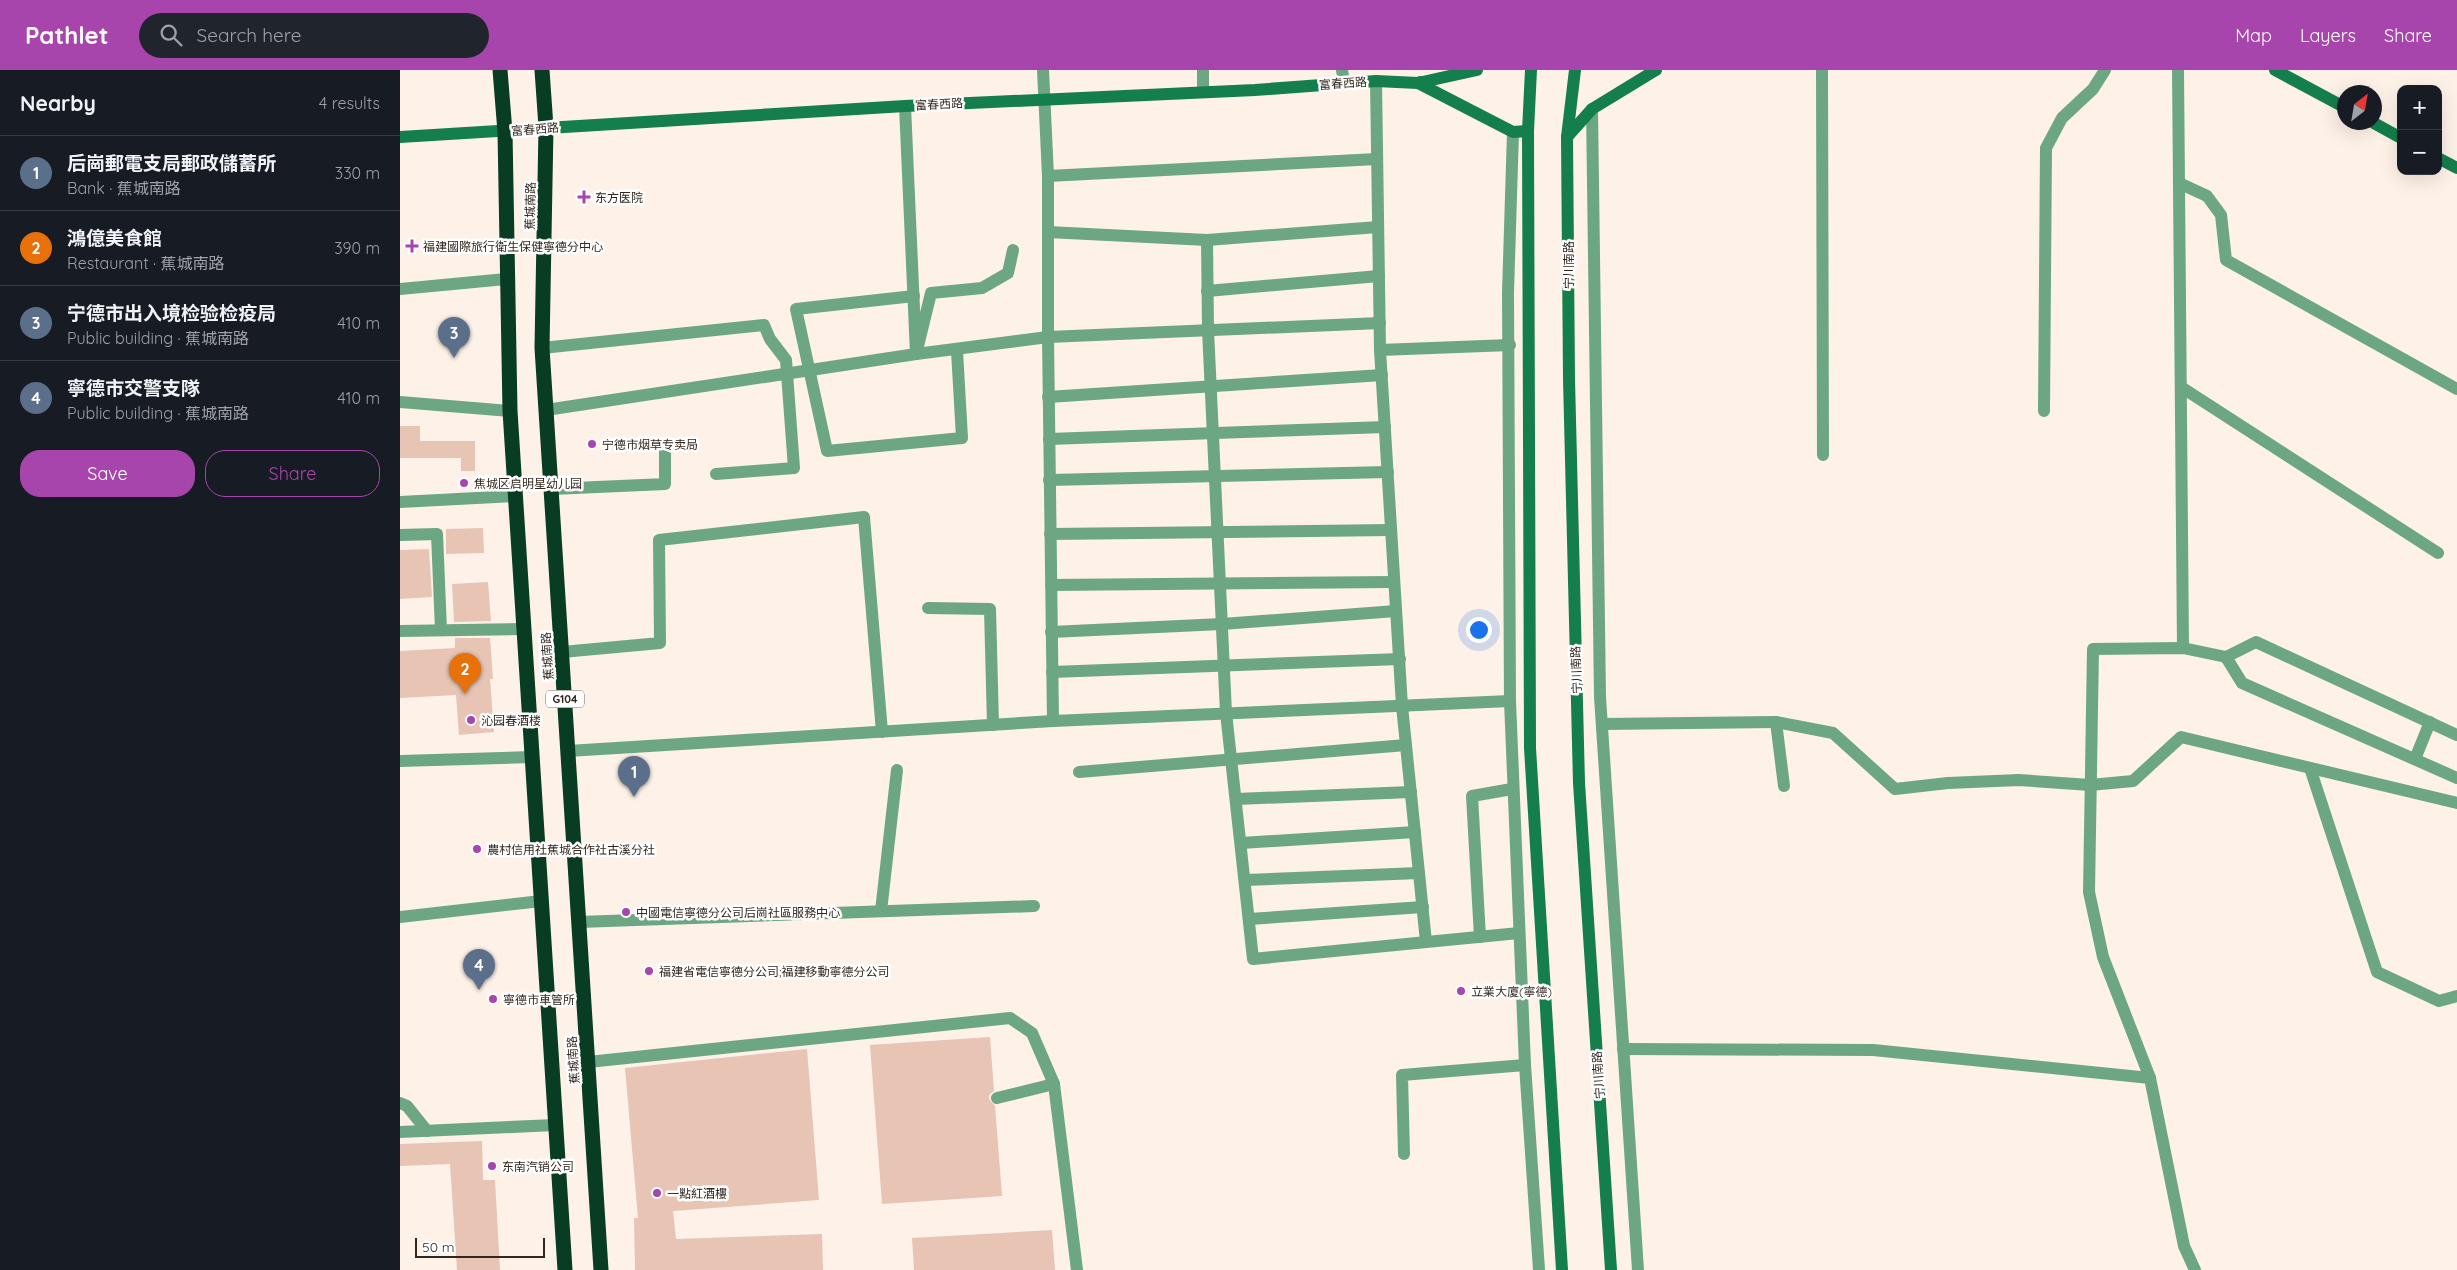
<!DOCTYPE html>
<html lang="en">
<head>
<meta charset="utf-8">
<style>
  :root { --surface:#171b24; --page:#20242c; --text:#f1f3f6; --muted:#9ea1a6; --line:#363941; --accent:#a845ac }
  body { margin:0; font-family:Quicksand,"Noto Sans SC",sans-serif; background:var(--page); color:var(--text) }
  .controls { position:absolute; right:15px; top:15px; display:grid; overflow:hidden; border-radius:10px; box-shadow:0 5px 20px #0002 }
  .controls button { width:45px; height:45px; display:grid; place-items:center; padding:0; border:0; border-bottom:1px solid var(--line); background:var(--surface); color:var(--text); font:25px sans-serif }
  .compass { position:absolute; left:1937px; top:15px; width:45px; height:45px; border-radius:50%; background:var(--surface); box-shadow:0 5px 20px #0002; rotate:31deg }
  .scale { position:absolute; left:15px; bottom:12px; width:130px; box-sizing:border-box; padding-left:5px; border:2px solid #32271e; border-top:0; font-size:14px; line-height:18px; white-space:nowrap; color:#32271e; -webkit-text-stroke:4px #fff; paint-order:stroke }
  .you { position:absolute; left:1078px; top:559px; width:18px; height:18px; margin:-12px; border:4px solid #fff; border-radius:50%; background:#1a73e8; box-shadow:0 0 0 8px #1a73e833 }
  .badge { display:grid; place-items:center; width:32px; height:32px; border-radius:50%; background:var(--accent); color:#fff; font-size:16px; font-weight:700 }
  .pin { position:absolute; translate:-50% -41px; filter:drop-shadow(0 1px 2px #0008) }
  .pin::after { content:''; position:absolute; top:26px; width:18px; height:15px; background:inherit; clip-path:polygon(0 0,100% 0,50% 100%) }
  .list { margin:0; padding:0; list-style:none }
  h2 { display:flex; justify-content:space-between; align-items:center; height:65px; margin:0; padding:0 20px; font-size:21px }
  h2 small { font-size:16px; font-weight:400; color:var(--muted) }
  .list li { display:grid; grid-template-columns:32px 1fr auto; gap:15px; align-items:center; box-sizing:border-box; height:75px; padding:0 20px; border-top:1px solid var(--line) }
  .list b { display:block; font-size:19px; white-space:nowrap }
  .list p { margin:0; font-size:16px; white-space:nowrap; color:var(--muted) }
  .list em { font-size:16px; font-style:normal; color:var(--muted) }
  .actions { display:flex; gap:10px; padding:15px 20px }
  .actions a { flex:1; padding:11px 0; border:1px solid var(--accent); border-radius:20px; text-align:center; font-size:18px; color:var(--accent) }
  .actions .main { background:var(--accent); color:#fff }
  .icon { flex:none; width:28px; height:28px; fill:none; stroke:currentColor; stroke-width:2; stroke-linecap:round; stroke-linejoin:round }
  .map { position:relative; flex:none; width:2057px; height:1200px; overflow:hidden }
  header { display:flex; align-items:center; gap:30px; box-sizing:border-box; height:70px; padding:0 25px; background:var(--accent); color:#fff }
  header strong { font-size:24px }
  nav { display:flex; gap:28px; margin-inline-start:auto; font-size:18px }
  .search { width:350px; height:45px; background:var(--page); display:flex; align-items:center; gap:12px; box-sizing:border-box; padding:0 18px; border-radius:28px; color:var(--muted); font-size:19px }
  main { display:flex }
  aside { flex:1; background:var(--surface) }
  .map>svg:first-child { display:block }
  .building { fill:#e7c4b4 }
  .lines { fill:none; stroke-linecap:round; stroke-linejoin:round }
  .street { stroke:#6da683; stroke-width:12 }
  .secondary { stroke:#157e4d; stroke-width:12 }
  .highway { stroke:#083c23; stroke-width:15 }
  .poi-dot { fill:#a845ac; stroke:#fff; stroke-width:2 }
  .labels { text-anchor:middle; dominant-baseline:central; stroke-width:5; stroke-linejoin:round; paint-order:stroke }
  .shield { fill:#fff; stroke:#706862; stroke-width:1 }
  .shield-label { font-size:11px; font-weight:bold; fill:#32271e }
  .street-label { font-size:12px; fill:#32271e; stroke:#fff }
  .poi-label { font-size:12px; fill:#32271e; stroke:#fff; text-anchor:start }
</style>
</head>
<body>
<header>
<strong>Pathlet</strong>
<div class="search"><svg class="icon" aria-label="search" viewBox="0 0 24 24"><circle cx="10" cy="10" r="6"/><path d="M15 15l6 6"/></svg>Search here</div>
<nav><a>Map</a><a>Layers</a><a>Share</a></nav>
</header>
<main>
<aside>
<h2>Nearby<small>4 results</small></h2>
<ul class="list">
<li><span class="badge" style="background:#5c6f8a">1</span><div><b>后崗郵電支局郵政儲蓄所</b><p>Bank · 蕉城南路</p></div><em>330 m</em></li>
<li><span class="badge" style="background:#e8710a">2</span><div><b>鴻億美食館</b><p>Restaurant · 蕉城南路</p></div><em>390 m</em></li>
<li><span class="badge" style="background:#5c6f8a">3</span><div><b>宁德市出入境检验检疫局</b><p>Public building · 蕉城南路</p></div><em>410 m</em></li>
<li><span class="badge" style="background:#5c6f8a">4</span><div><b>寧德市交警支隊</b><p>Public building · 蕉城南路</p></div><em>410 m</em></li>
</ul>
<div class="actions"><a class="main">Save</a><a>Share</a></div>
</aside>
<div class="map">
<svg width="2057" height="1200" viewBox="0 0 2057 1200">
  <rect width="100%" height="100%" fill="#fef1e8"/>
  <g class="building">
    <polygon points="0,356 20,356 20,371 75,371 75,401 61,401 61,388 0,388"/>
    <polygon points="83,458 84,483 46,484 46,459"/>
    <polygon points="29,479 32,527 0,529 0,480"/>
    <polygon points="88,512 91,551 54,552 52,514"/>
    <polygon points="55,568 90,568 93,609 90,609 94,662 59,665 56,625 0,628 0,581 55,578"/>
    <polygon points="590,967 594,1021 589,1025 589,1029 595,1036 602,1126 482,1134 470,975"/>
    <polygon points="407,979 419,1130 273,1141 276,1169 422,1164 423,1200 235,1200 234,1148 238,1148 225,998"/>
    <polygon points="82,1071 83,1110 95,1110 100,1200 57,1200 50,1094 0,1096 0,1074"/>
    <polygon points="652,1160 655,1200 514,1200 512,1168"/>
  </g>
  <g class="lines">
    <g class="street">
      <polyline points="643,0 648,106 648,267 653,651"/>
      <polyline points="803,0 803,22"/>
      <polyline points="942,0 944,13"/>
      <polyline points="1422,0 1423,385"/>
      <polyline points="1778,0 1783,578"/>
      <polyline points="976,11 980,280 1002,636 1026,872"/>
      <polyline points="505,36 516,284 531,223 582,218 608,203 613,180"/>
      <polyline points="1192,39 1200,627 1238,1200"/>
      <polyline points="1113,62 1108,223 1110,631 1125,995 1139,1200"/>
      <polyline points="648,106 977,89"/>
      <polyline points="1779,113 1807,126 1821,145 1826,190 2057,319"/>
      <polyline points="648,162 807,170 978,157"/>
      <polyline points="807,170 808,260 826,643 853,889 1119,863"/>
      <polyline points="0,219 106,209"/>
      <polyline points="807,221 979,206"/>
      <polyline points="514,226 396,239 427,381 562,368 557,281"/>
      <polyline points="142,278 364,255 370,269 386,290 394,398 316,404"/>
      <polyline points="980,280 1110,275"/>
      <polyline points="1781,317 2038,483"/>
      <polyline points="648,327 982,305"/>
      <polyline points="0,332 110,341"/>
      <polyline points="146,340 516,284 648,267 980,253"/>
      <polyline points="1644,341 1646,78 1662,48 1693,19 1705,0"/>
      <polyline points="649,369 985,357"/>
      <polyline points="649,410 988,402"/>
      <polyline points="152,419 265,414 265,377"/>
      <polyline points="0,432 115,426"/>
      <polyline points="650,464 991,460"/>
      <polyline points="0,465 37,464 41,560"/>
      <polyline points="651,515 994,512"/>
      <polyline points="528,538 590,539 593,655"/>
      <polyline points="0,561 124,559"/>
      <polyline points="651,562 822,554 996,541"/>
      <polyline points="162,582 260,573 259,470 464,447 482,662"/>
      <polyline points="1826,587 1842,613 2057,708"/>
      <polyline points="652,602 1000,589"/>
      <polyline points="1202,654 1376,652"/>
      <polyline points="168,681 653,651 1110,631"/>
      <polyline points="2015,689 2030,652"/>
      <polyline points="0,691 132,687"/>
      <polyline points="1910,698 1977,902 2039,931 2057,926"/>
      <polyline points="679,702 1006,675"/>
      <polyline points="1384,716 1376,652 1433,663 1495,719 1548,713 1619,710 1690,715 1733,711 1781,667 2057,733"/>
      <polyline points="836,729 1011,722"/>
      <polyline points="841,773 1015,762"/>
      <polyline points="845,810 1019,803"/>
      <polyline points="481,841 497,700"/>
      <polyline points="0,847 141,831"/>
      <polyline points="849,849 1023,837"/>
      <polyline points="179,852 634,836"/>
      <polyline points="1080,867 1072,726 1112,719"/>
      <polyline points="1223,979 1473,980 1750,1008"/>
      <polyline points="188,992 610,948 632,963 654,1014 677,1200"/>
      <polyline points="597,1028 654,1014"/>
      <polyline points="0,1033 7,1036 27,1061"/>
      <polyline points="0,1062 155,1055"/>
      <polyline points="1004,1084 1002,1005 1125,995"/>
      <polyline points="1795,1200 1784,1176 1750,1008 1703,887 1689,822 1693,579 1783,578 1826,587 1856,572 2057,665"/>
    </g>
    <g class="secondary">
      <polyline points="1131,0 1128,61 1130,678 1162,1200"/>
      <polyline points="1175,0 1167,67 1169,309 1179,713 1211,1200"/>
      <polyline points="1875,0 1944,37"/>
      <polyline points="1020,12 1018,13 1113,62 1128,61"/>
      <polyline points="1972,52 2001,68"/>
      <polyline points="0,67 505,36 855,20 976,11 1018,13 1077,0"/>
      <polyline points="1167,67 1192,39 1256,0"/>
      <polyline points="2038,88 2057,98"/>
    </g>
    <g class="highway">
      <polyline points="100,0 105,62 110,341 165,1200"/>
      <polyline points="142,0 146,57 142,278 201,1200"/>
    </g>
  </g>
  <g class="poi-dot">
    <path d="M181.5 119.5h5v5h5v5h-5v5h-5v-5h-5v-5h5z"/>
    <path d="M9.5 168.5h5v5h5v5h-5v5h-5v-5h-5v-5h5z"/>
    <circle cx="192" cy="374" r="5"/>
    <circle cx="64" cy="413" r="5"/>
    <circle cx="71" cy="650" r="5"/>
    <circle cx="77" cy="779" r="5"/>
    <circle cx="226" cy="842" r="5"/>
    <circle cx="249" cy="901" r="5"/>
    <circle cx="1061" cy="921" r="5"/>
    <circle cx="93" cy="929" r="5"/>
    <circle cx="92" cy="1096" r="5"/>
    <circle cx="257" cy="1123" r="5"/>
  </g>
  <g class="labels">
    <rect class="shield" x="146" y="620.5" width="38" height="17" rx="4"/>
    <g class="shield-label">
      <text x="165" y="629">G104</text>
    </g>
    <g class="street-label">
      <text transform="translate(943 13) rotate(-4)">富春西路</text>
      <text transform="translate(539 34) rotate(-3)">富春西路</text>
      <text transform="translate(135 59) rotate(-5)">富春西路</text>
      <text transform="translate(130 136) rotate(-89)">蕉城南路</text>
      <text transform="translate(1168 195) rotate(-90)">宁川南路</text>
      <text transform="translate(147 586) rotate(-94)">蕉城南路</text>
      <text transform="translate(1176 600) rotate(-92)">宁川南路</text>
      <text transform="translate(173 990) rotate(-94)">蕉城南路</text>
      <text transform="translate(1198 1005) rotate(-94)">宁川南路</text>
    </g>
    <g class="poi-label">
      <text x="195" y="127">东方医院</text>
      <text x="23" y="176">福建國際旅行衛生保健寧德分中心</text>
      <text x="202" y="374">宁德市烟草专卖局</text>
      <text x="74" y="413">焦城区启明星幼儿园</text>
      <text x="81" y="650">沁园春酒楼</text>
      <text x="87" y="779">農村信用社蕉城合作社古溪分社</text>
      <text x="236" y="842">中國電信寧德分公司后崗社區服務中心</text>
      <text x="259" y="901">福建省電信寧德分公司;福建移動寧德分公司</text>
      <text x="1071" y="921">立業大廈(寧德)</text>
      <text x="103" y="929">寧德市車管所</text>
      <text x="102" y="1096">东南汽销公司</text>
      <text x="267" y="1123">一點紅酒樓</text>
    </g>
  </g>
</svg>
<div class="controls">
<button>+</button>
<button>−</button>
</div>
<svg class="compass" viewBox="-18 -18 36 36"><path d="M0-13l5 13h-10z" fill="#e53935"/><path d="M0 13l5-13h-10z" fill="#9ea1a6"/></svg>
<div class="scale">50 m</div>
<div class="you"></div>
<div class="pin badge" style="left:234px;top:727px;background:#5c6f8a">1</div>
<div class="pin badge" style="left:65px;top:624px;background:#e8710a">2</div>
<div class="pin badge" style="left:54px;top:288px;background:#5c6f8a">3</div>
<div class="pin badge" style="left:79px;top:920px;background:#5c6f8a">4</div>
</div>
</main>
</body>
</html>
